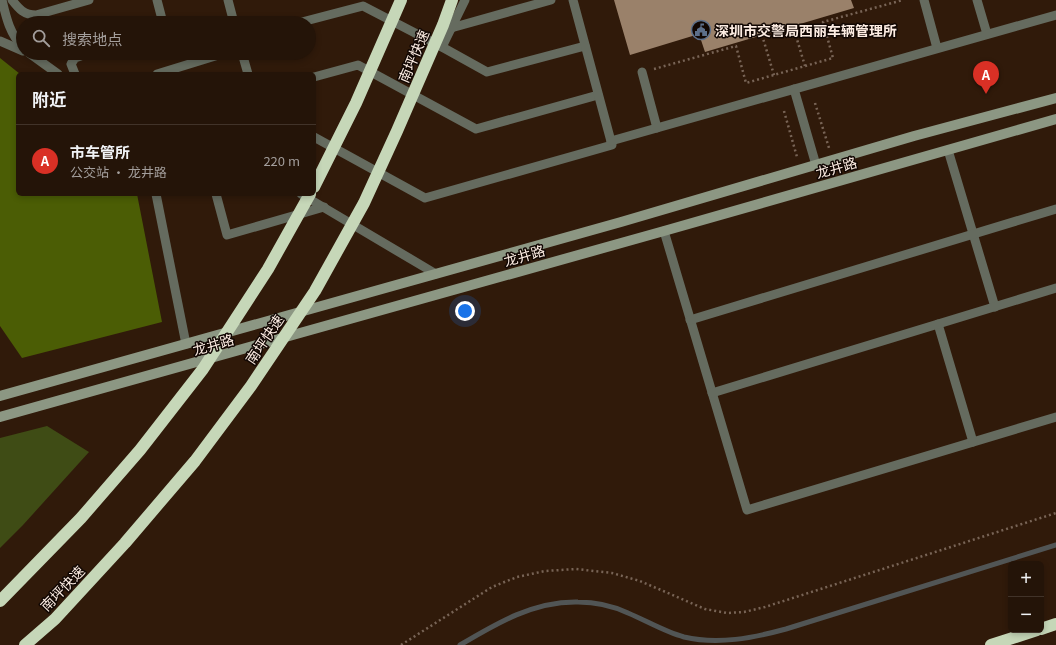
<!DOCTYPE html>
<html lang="zh">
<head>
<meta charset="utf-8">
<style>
  :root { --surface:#241408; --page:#2c1d12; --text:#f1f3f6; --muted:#a39e9c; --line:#413329; --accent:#d93025 }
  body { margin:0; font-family:Georgia,"Noto Sans SC",serif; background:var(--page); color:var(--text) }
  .controls { position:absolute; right:12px; bottom:12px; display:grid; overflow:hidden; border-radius:6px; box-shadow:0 2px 6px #0003 }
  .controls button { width:36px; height:36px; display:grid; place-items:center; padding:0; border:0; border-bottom:1px solid var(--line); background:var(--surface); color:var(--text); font:20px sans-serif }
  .you { position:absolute; left:465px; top:311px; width:14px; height:14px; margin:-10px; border:3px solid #fff; border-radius:50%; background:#1a73e8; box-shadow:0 0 0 6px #1a73e833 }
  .badge { display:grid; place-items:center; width:26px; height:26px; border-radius:50%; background:var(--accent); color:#fff; font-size:13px; font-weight:700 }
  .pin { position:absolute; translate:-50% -33px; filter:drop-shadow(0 1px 2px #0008) }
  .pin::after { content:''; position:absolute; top:21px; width:14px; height:12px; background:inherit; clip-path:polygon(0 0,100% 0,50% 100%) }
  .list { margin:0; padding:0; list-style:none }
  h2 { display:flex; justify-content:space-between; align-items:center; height:52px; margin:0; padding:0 16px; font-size:17px }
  h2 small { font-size:13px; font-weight:400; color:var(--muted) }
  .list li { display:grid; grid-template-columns:26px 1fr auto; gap:12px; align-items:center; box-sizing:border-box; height:72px; padding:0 16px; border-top:1px solid var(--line) }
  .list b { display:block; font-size:15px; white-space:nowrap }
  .list p { margin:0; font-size:13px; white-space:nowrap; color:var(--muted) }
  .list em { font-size:13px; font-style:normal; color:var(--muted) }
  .icon { flex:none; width:22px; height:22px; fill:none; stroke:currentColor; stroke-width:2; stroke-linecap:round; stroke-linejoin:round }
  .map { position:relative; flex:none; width:1056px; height:645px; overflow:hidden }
  .search { position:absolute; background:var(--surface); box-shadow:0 2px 6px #0003; left:16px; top:16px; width:300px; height:44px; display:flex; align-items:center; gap:10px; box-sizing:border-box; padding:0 14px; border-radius:22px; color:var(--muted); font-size:15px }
  .panel { position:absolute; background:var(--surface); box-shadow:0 2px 6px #0003; left:16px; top:72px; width:300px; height:124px; border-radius:6px }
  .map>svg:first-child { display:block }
  .green { fill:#3f4c15 }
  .forest { fill:#4b5d05 }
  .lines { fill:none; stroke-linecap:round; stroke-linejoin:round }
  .stream { stroke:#515555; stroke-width:5 }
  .building { fill:#9a816a }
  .path { stroke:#786456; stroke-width:2.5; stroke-dasharray:2 3; stroke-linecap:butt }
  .lane { stroke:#656b5f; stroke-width:9 }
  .secondary { stroke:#8c9783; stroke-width:10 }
  .highway { stroke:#c6d7b8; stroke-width:12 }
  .highway-bridge { stroke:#c6d7b8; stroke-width:12 }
  .labels { text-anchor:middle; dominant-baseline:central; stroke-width:3; stroke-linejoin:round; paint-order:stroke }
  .poi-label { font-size:14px; font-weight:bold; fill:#fdede3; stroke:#110703; text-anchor:start }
  .street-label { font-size:14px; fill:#fdede3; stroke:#110703 }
</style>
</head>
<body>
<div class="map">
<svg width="1056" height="645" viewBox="0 0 1056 645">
  <rect width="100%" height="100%" fill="#301a0a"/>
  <polygon class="green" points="47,426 89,452 23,525 0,548 0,438"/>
  <polygon class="forest" points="0,58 20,74 18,74 18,194 137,194 162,322 22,358 0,326"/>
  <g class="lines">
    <path class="stream" d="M460,645C497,623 534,601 578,602C595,602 613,606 628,613C647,621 665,632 684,637C718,645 753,638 786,629L1056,545"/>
  </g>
  <polygon class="building" points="614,0 851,0 854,8 705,52 699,34 630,55"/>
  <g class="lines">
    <g class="path">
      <polyline points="793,26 805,66"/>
      <polyline points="762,35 774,75"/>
      <polyline points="654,69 736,46 746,83 833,58 823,22 903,0"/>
      <polyline points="815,103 829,148"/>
      <polyline points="784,111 797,157"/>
      <polyline points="401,645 492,587 517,577 545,571 576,569 612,573 640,581 705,609 727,613 744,612 765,607 1056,513"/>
    </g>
    <g class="lane">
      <path d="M2,0C6,17 10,35 23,47"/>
      <path d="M12,0C19,9 24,15 36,15L89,0"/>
      <polyline points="157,0 163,23"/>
      <polyline points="228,0 234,23"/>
      <polyline points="924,0 937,48"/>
      <polyline points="977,0 987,34"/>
      <polyline points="298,23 363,6 442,47 487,72 585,46"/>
      <polyline points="451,28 551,0"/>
      <polyline points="0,41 23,51"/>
      <polyline points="442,47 465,0"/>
      <polyline points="29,53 58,74"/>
      <polyline points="242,53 248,74"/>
      <polyline points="642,72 657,128"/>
      <polyline points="75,74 71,64 75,58 89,53"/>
      <polyline points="157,74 225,53"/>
      <polyline points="314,77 358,65 476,129 598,95"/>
      <polyline points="794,89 816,165"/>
      <polyline points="314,137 425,198 612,145 573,0"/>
      <polyline points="611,141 1056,15"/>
      <polyline points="948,150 995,307"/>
      <polyline points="156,194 186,344"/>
      <polyline points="216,194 227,235 324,207"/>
      <polyline points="301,194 436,274"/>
      <polyline points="664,231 747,510 1056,417"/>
      <polyline points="690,320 1056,209"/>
      <polyline points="938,324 973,442"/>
      <polyline points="712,393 1056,288"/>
    </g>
    <g class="secondary">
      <polyline points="0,396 621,222 914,136 1056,98"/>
      <polyline points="0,417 664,231 1056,119"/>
    </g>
    <g class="highway">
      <polyline points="1041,629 1056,624"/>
      <polyline points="991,645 1037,630"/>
    </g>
    <g class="highway-bridge">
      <polyline points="314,187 356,103 401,0"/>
      <polyline points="0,601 81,518 140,450 203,369 268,269 310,194"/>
      <polyline points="25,645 55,619 125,543 195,461 251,386 315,291 364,203 397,131 443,25 452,0"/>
    </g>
  </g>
  <defs>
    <g id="civic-ring" transform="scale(1)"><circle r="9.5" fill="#110703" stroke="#5c6f8a" stroke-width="1.5"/><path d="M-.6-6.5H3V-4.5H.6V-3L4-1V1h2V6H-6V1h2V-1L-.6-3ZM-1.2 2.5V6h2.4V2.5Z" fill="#5c6f8a"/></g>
  </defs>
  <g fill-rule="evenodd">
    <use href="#civic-ring" x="701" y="30"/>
  </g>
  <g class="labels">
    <g class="poi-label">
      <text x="715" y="30">深圳市交警局西丽车辆管理所</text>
    </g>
    <g class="street-label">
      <text transform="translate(413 56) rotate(-67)">南坪快速</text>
      <text transform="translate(836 167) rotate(-16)">龙井路</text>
      <text transform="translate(524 255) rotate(-16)">龙井路</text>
      <text transform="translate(264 339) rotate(-56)">南坪快速</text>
      <text transform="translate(213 344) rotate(-16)">龙井路</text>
      <text transform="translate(62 588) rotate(-46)">南坪快速</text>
    </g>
  </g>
</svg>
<div class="controls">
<button>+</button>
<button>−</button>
</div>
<div class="you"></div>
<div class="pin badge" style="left:986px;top:94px">A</div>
<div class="search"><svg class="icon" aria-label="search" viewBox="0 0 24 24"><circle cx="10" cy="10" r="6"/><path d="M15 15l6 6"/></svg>搜索地点</div>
<section class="panel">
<h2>附近<small></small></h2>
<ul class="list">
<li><span class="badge">A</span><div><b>市车管所</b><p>公交站 · 龙井路</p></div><em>220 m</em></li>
</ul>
</section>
</div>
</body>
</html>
